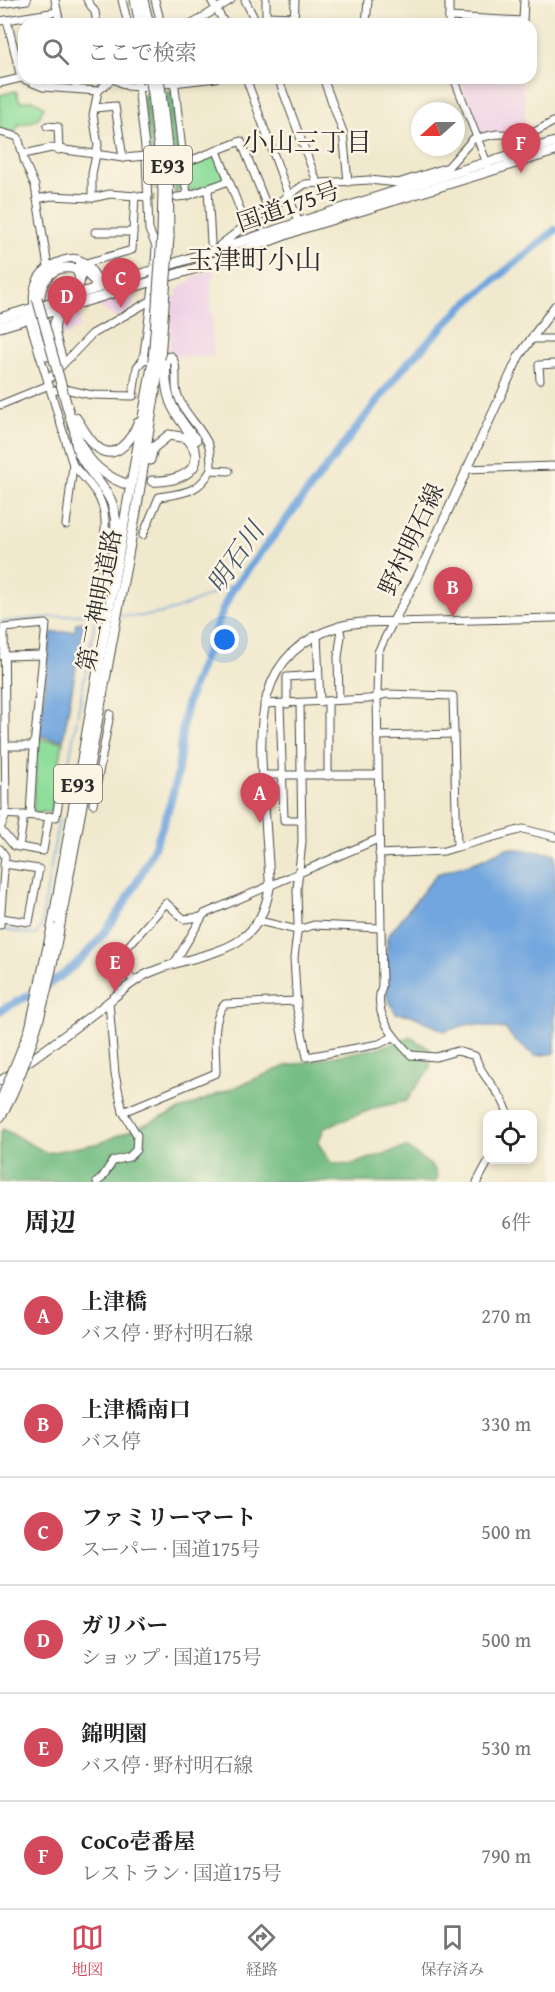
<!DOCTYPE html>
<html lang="ja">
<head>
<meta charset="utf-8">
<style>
  :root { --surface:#fff; --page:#f6f6f6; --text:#222; --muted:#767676; --line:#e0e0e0; --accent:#d1495b }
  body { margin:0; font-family:"Gentium Book Plus","Noto Serif JP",serif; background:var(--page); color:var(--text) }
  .controls { position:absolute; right:18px; bottom:18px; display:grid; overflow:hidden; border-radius:12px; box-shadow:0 3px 9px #0003 }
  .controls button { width:54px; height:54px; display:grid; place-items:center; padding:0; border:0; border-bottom:2px solid var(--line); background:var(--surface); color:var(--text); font:30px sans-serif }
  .compass { position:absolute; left:411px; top:102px; width:54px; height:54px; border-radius:50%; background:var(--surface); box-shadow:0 3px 9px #0003; rotate:249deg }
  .you { position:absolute; left:225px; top:640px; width:21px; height:21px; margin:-15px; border:4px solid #fff; border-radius:50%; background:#1a73e8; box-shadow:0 0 0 9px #1a73e833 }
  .badge { display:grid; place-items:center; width:39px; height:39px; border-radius:50%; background:var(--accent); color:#fff; font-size:20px; font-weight:700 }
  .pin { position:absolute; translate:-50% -50px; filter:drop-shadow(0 2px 3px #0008) }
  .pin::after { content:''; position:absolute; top:32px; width:21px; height:18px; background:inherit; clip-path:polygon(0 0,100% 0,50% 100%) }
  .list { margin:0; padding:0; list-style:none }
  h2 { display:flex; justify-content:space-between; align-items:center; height:78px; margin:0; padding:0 24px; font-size:26px }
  h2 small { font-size:20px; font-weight:400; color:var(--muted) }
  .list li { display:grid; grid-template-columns:39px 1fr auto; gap:18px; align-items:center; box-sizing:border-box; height:108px; padding:0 24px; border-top:2px solid var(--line) }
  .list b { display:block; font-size:22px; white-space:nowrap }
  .list p { margin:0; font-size:20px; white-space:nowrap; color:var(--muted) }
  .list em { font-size:20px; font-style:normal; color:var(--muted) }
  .icon { flex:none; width:33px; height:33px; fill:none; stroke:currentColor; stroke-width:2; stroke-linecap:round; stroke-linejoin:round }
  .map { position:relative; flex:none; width:555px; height:1182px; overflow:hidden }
  .search { position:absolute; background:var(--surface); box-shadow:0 3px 9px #0003; left:18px; right:18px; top:18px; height:66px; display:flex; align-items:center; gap:15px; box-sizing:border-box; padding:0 21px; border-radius:18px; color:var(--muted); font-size:22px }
  .sheet { height:726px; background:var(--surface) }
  nav { display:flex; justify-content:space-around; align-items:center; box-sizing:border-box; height:84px; border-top:2px solid var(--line); background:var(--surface); font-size:16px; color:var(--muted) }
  nav a { display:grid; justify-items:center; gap:3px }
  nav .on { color:var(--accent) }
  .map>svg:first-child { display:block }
  .built { fill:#efd0e6 }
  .green { fill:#90de9c; stroke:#5e8464; stroke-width:1.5 }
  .forest { fill:#74bd84; stroke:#507458; stroke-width:1.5 }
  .water { fill:#71a6de; stroke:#4e6884; stroke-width:1.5 }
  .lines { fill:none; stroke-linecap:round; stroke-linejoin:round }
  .stream { stroke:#71a6de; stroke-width:1.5 }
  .river { stroke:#71a6de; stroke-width:8 }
  .minor-tunnel { stroke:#c9c3ad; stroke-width:7; stroke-dasharray:7 3.5; stroke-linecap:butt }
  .minor-casing { stroke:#494843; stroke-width:9 }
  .major-casing { stroke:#494843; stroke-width:10 }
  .highway-casing { stroke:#494843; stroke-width:11 }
  .minor { stroke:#fff; stroke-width:7 }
  .major { stroke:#fff; stroke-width:8 }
  .highway { stroke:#fff; stroke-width:9 }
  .highway-bridge-casing { stroke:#494843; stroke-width:11; stroke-linecap:butt }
  .highway-bridge { stroke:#fff; stroke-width:9 }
  .labels { text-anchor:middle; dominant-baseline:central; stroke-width:5; stroke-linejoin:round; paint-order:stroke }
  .shield { fill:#fcf5e5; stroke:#6a6863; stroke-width:1.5 }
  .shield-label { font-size:22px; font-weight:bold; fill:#2b2b2b }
  .street-label { font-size:24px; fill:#2b2b2b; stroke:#fcf5e5 }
  .neighbourhood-label { font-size:26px; fill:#2b2b2b; stroke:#fcf5e5 }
  .water-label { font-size:26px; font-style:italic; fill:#44566a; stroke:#fcf5e5 }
  .quarter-label { font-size:27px; fill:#2b2b2b; stroke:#fcf5e5 }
</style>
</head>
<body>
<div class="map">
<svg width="555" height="1182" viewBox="0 0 555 1182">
  <rect width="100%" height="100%" fill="#fcf5e5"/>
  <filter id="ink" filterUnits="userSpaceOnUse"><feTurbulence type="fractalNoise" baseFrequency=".0167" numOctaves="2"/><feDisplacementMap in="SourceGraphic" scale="12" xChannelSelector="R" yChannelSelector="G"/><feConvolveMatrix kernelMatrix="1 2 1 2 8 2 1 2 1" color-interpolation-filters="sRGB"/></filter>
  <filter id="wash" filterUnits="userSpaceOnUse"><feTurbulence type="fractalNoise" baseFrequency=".008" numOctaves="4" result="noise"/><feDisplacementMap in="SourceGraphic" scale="24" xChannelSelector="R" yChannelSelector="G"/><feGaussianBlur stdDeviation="1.35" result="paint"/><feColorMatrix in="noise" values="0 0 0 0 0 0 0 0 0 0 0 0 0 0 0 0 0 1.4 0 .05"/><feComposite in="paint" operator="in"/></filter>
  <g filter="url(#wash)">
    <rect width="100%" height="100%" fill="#f1e9cd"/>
    <g class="built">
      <polygon points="460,78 520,78 525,101 525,133 481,134"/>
      <polygon points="215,269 211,282 213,356 178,357 170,350 172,299 178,295 176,291 194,277"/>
      <polygon points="133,292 134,307 117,318 95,304"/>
      <polygon points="81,310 80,327 60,337 60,320"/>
    </g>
    <g class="green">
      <path d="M16,91L20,102L33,100L44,106C39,122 33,122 18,125L15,133L0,131V95Z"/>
      <polygon points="214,154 218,156 226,178 224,181 189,192 186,164"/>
      <polygon points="39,739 63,742 51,812 33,813 37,742"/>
    </g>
    <g class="forest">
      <polygon points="174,90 183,188 175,194 166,91"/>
      <polygon points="148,94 156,189 151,186 143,96"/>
      <polygon points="410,1037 430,1049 430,1068 406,1101 378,1107 325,1127 318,1143 331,1163 349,1165 406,1147 433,1167 438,1178 435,1182 0,1182 0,1133 3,1129 47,1153 100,1143 286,1066 381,1047"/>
    </g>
    <g class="water">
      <polygon points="84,622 63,740 39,736 51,633 75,631 76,623"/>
      <polygon points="507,848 555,854 555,1053 535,1056 514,1040 506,1029 470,1024 444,1031 412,1015 396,1013 387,997 387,937 437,874 479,861"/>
    </g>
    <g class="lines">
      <g class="stream">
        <path d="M120,615C161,622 202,598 238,582"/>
        <polyline points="0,622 104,612"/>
        <polyline points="63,793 97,611"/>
        <polyline points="0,929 36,935 41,926 59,818"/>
      </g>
      <path class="river" d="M0,1011C23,998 50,986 70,969C120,927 162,844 176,781C181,758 180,735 185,713C191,683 206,657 216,628C221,614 225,603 232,590L403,368L461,308L555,230"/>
    </g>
  </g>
  <g filter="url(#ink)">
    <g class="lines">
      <g class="minor-tunnel">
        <polyline points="148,197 167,197"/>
        <polyline points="133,396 172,393"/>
      </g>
      <g class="minor-casing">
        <g id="minor">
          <polyline points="55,0 60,24"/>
          <polyline points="87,0 95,12 97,24"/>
          <polyline points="122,0 128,24"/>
          <polyline points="155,0 161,24"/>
          <polyline points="211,0 225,24"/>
          <polyline points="245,0 257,24"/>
          <polyline points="266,0 266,16 294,17"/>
          <polyline points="449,0 449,24"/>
          <polyline points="0,4 27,0"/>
          <polyline points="449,17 523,21 524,0"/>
          <polyline points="7,20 21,78"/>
          <polyline points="0,21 57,12"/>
          <polyline points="192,24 231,0"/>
          <polyline points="294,24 295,0"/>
          <polyline points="366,24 368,0"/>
          <polyline points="47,78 50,87"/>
          <polyline points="112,78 127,86 139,87 216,78"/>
          <path d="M137,78L146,156L149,230L156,246L154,280L143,360L171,356C179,365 174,381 177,393C183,414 201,426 209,446C211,453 211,462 211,470"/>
          <polyline points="174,78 187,196"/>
          <polyline points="246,78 300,227"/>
          <polyline points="278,78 317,182"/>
          <polyline points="323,78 343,132 348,182"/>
          <polyline points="454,78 488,166"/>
          <polyline points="0,83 21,78 43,87 98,91"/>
          <polyline points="76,87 76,78"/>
          <polyline points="95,108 115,106 123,158"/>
          <polyline points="47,126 58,127 59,150"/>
          <polyline points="0,132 18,137 25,163 35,186 48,267"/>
          <polyline points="217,151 229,181"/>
          <polyline points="24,154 51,148 123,158 146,156"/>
          <polyline points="184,163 241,141 268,209"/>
          <polyline points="208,189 211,243"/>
          <polyline points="177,197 187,196 229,181 246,225 305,184 369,180 398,183 448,167 473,139 497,134 529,135 555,121"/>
          <polyline points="92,198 92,174 98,145 93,115 98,91 113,78"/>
          <polyline points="37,199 51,196 92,198 110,194 148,197"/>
          <polyline points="95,232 133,232"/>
          <polyline points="219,249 220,245 246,225"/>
          <polyline points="86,263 132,250 135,195"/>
          <path d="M34,308C30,284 40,267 63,260C70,258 76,257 82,261C89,264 93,273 98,279"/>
          <polyline points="28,316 73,465 66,525"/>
          <polyline points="531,339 555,339"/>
          <polyline points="48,380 92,334 152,300"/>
          <polyline points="540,380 539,365 555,364"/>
          <polyline points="51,391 65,389 92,395 133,396 137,367 143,360"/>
          <polyline points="0,405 49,385"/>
          <path d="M73,465C93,488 107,499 105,531H109"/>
          <polyline points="466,469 555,466"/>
          <path d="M143,535L159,497C184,493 198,493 211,470L229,471"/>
          <polyline points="101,605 105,531"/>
          <polyline points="317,635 320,702"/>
          <polyline points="3,656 43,655 34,746 6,746"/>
          <polyline points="339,700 338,657 341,636 339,626"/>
          <polyline points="328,701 328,776"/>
          <polyline points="300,703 302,842 297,889 298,925 294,958 297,1009 307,1057 379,1044 393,1037"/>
          <polyline points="264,704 369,699 387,694 453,696 457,847 523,829 555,837"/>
          <polyline points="280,704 284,820 302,820"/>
          <polyline points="287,704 287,677 317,675"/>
          <polyline points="377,736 454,734"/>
          <polyline points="262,775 377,775"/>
          <polyline points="93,804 110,714"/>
          <polyline points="0,814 56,817 60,794 66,795"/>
          <polyline points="30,815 34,746"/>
          <polyline points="0,829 6,815 4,628 46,624 43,655"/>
          <polyline points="0,829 14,846 43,851 49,816"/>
          <polyline points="19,847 24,815"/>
          <polyline points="0,849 5,856 0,925"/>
          <polyline points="379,854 444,851 457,847"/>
          <polyline points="1,918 29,922 39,869 4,864"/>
          <polyline points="259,921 297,930 314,925 380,928"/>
          <polyline points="175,962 204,914 378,839"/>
          <polyline points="134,982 117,959 166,903 184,919 201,917"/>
          <path d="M123,1112L216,1073C216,1054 211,1017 225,1004L297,1001"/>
          <path d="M508,1114C503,1092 483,1081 475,1056L457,1051L436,1057L411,1055C393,1037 372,1013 382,986L377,696L378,652L393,622L555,618"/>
          <polyline points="97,1182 102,1178 113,1161 129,1157 136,1150 137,1135 123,1112 115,1074 109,1002"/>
          <polyline points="477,1182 489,1160"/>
        </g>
      </g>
      <g class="major-casing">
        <path id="major" d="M0,1081C34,1059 65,1035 97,1011C113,999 128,984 145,975C173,960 216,957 240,940C259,927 266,908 270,886C268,857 266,827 264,798C258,727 254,652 338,627C356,621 375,622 393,622L418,576L519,356L555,306"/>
      </g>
      <g class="highway-casing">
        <g id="highway">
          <polyline points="135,0 140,24"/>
          <polyline points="143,0 149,24"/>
          <polyline points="161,93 168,157 169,237"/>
          <polyline points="153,94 163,190 162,235"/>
          <polyline points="79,266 100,286"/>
          <path d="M40,296C43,276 55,264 76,269C83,280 80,288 68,295"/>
          <polyline points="35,312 48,356"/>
          <path d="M0,318C186,263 369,196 555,142"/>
          <polyline points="0,327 200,267 301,229 555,151"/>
          <path d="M61,358C57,341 46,320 66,310"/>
          <path d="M166,358C163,396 172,412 196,440"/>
          <path d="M67,406C78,444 87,470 126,484"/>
          <path d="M76,418C82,427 88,439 96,446C114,464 132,439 138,423"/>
          <path d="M75,432C74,462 99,476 111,501C119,519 115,541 113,561"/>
          <path d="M150,460L153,448L169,435L187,438C212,467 180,483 152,481"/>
          <polyline points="60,924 137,506 160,359"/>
          <polyline points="52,928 153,361"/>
          <polyline points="0,1117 5,1109"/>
        </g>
      </g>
      <use href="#minor" class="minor"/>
      <use href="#major" class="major"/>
      <use href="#highway" class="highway"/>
      <g class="highway-bridge-casing">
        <g id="highway-bridge">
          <polyline points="150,78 153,94"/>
          <polyline points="159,78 161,93"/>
          <polyline points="37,298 67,406"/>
          <polyline points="160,359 169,237"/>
          <polyline points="153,361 162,235"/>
          <polyline points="0,1103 30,1029 52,928"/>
          <path d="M5,1109C34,1049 48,990 60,924"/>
        </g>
      </g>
      <use href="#highway-bridge" class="highway-bridge"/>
    </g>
  </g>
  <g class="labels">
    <g class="shield">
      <rect x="144" y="146" width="48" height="38" rx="4.5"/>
      <rect x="54" y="765" width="48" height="38" rx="4.5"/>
    </g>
    <g class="shield-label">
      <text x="168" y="165">E93</text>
      <text x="78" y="784">E93</text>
    </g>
    <g class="street-label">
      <text transform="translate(288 206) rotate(-19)">国道175号</text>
      <text transform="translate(411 539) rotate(-65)">野村明石線</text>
      <text transform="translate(99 600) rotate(-79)">第二神明道路</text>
    </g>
    <g class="neighbourhood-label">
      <text x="307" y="141">小山三丁目</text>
    </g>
    <g class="water-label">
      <text transform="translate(235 557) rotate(-56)">明石川</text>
    </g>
    <g class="quarter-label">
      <text x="254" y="259">玉津町小山</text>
    </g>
  </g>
</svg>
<div class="controls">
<button><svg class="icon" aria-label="locate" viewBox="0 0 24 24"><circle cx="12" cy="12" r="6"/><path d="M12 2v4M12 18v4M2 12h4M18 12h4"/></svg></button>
</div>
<svg class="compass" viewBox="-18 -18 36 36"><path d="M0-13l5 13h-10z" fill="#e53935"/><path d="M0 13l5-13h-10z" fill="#767676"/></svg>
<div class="you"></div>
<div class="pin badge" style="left:260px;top:823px">A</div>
<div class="pin badge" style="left:453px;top:617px">B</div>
<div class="pin badge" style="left:121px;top:308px">C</div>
<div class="pin badge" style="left:67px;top:326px">D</div>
<div class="pin badge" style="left:115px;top:992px">E</div>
<div class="pin badge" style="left:521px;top:173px">F</div>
<div class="search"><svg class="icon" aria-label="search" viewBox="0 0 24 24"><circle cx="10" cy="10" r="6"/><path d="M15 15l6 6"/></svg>ここで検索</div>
</div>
<section class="sheet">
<h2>周辺<small>6件</small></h2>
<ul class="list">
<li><span class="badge">A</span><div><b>上津橋</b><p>バス停 · 野村明石線</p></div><em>270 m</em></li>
<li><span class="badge">B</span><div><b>上津橋南口</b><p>バス停</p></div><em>330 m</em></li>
<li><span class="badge">C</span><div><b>ファミリーマート</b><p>スーパー · 国道175号</p></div><em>500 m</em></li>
<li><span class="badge">D</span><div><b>ガリバー</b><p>ショップ · 国道175号</p></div><em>500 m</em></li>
<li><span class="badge">E</span><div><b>錦明園</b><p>バス停 · 野村明石線</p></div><em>530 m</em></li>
<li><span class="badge">F</span><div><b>CoCo壱番屋</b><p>レストラン · 国道175号</p></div><em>790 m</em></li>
</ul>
</section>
<nav>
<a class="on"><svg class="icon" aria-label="map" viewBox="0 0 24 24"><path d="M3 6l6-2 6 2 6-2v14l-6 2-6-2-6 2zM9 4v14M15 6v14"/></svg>地図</a>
<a><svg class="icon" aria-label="directions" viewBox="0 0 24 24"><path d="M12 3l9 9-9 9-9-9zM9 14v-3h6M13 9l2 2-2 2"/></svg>経路</a>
<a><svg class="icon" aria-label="saved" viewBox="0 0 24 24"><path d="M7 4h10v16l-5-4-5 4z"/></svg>保存済み</a>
</nav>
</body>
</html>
